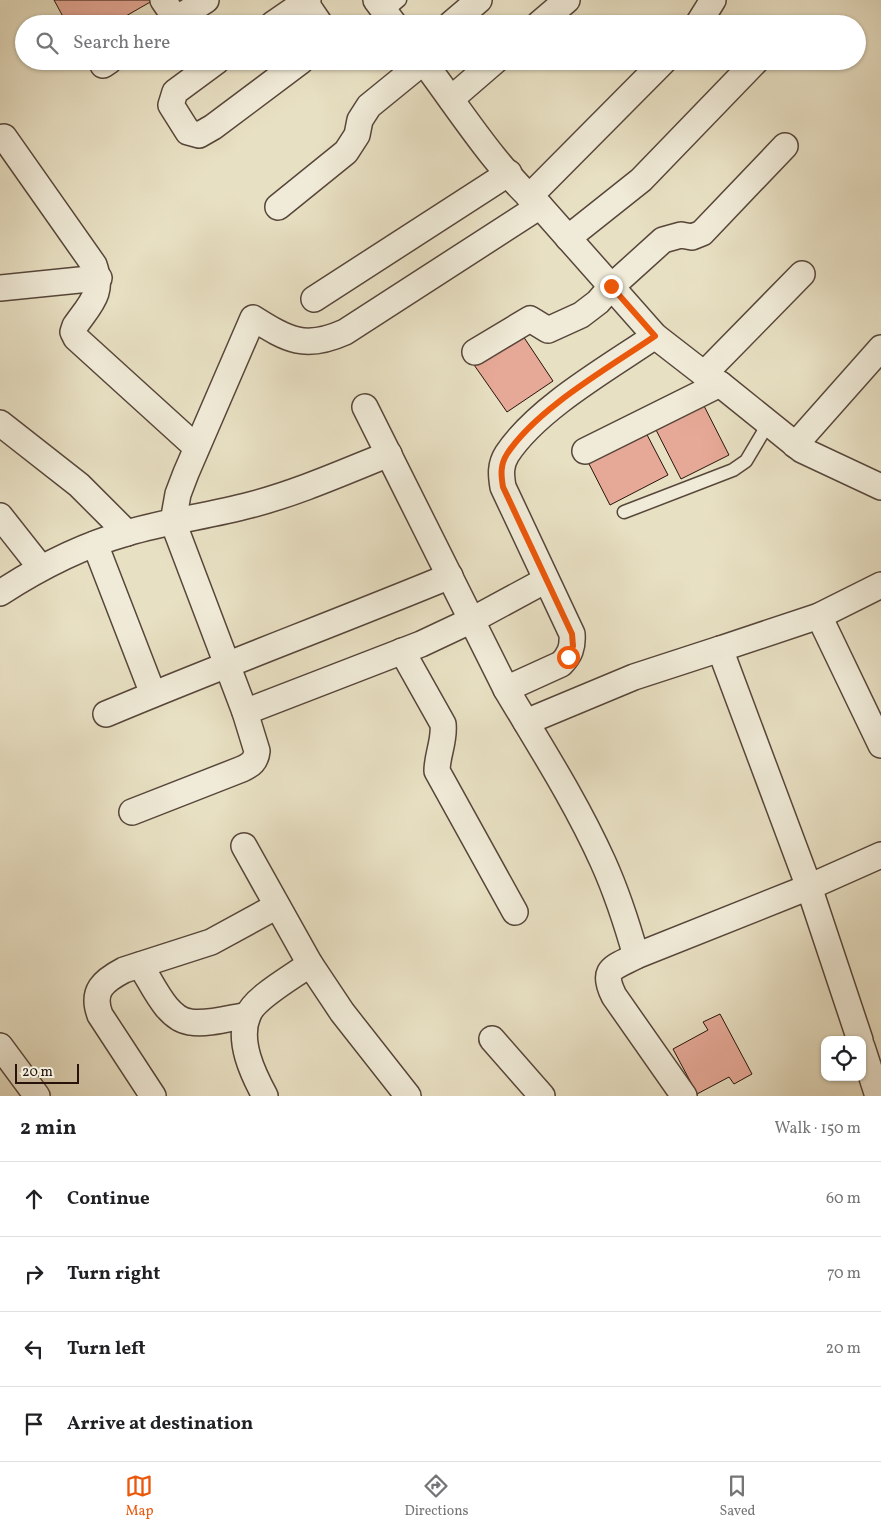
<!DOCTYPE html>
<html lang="en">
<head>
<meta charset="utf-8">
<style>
  :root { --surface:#fff; --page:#f6f6f6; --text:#202124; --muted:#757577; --line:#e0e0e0; --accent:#ea580c }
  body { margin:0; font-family:Vollkorn,serif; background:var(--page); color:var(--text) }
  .controls { position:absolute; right:15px; bottom:15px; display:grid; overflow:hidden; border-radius:10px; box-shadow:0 1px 4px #0004 }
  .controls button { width:45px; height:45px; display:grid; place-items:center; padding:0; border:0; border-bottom:1px solid var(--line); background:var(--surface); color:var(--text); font:25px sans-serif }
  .scale { position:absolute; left:15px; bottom:12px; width:64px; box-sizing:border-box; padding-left:5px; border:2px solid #27130c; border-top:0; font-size:14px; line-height:18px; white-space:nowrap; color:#27130c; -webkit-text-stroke:4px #f0ebd8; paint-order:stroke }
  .stop { position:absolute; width:15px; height:15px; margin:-11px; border:4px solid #ea580c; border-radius:50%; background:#fff }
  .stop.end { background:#ea580c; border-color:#fff; box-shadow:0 1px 5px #0008 }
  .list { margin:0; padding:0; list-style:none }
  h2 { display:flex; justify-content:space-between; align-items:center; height:65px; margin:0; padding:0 20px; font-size:21px }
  h2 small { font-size:16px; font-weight:400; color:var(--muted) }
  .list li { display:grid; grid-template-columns:32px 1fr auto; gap:15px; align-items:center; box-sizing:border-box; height:75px; padding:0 20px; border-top:1px solid var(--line) }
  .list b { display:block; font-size:19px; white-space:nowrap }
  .list em { font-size:16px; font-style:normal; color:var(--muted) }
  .icon { flex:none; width:28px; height:28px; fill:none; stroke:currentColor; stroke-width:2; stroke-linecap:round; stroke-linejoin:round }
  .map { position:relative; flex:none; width:881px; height:1096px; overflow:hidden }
  .search { position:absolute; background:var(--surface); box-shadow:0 1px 4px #0004; left:15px; right:15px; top:15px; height:55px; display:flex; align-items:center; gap:12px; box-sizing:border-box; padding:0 18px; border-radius:28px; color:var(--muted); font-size:19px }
  .sheet { height:365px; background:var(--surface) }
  nav { display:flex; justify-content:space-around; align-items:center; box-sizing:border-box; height:70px; border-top:1px solid var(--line); background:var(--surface); font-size:14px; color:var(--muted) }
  nav a { display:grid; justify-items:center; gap:2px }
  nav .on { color:var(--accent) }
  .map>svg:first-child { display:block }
  .building { fill:#e6a997; stroke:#27130c }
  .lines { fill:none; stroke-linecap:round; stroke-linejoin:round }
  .lane-casing { stroke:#57463a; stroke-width:15 }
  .street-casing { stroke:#57463a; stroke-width:28 }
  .lane { stroke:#f0ebd8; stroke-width:12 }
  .street { stroke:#f0ebd8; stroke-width:25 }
  .route { stroke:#ea580c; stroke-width:6 }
</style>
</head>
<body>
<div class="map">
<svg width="881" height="1096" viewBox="0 0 881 1096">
  <rect width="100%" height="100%" fill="#e8e0c3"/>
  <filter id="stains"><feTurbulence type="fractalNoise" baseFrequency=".004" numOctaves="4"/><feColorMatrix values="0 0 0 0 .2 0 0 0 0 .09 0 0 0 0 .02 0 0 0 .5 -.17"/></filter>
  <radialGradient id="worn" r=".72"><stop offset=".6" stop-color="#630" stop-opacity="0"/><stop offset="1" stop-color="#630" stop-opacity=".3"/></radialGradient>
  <g class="building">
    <polygon points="54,0 151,0 152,1 112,24 67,24"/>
    <polygon points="519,330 553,381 507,412 472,362"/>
    <polygon points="700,398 729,455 681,479 652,422"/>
    <polygon points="644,429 668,475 610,505 586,458"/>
    <polygon points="720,1014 752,1074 734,1084 729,1077 697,1094 673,1049 708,1030 703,1022"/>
  </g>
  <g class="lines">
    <g class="lane-casing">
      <g id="lane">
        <polyline points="386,12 400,0"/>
        <polyline points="624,512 733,470 746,461 768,424"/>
      </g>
    </g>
    <g class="street-casing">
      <g id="street">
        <polyline points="163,0 176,19"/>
        <polyline points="376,0 394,24"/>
        <polyline points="305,2 320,24"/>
        <polyline points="169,24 206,0"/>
        <polyline points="273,24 308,0"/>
        <polyline points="451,24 479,0"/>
        <polyline points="539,24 567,0"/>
        <polyline points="698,24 713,0"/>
        <polyline points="217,61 175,92 171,105 188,132 199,135 213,127 301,61"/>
        <path d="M423,61C457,106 498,171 540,206L655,336L704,374L720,384L802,450L881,487"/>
        <polyline points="103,65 109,61"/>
        <polyline points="451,99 495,61"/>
        <path d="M4,137L94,265C104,293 91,303 75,326L73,332L76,338L196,447"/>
        <polyline points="529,197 664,61"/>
        <polyline points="278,207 346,152 357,135 360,120 369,106 423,62"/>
        <polyline points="568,238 641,180 756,61"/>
        <polyline points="0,288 99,278"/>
        <polyline points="314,299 509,173"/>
        <polyline points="475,352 530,319 548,330 581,315 598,302 611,287 663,240 681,235 692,237 702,233 785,146"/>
        <polyline points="704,374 802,274"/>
        <polyline points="365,407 506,689"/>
        <polyline points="0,423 79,485 127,533"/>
        <polyline points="795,445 881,348"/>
        <polyline points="585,451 720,384"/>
        <polyline points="0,516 41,568"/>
        <polyline points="95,544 153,694"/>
        <path d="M0,593C40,567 81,546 127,533C167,521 209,516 250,505C297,493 344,472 389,454"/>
        <polyline points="819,616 881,745"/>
        <path d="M402,651L443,724C445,740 437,755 437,771L515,912"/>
        <polyline points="245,712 421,644 472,620 546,580"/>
        <path d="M106,714C220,666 336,623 450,576"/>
        <polyline points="526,722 634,677 720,649"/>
        <path d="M132,812L242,769C251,765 256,761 257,751L245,712L173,522L178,494L186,473L253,318C288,340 305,350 345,332L540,206"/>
        <polyline points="244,846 310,964 342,1012 408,1096"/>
        <path d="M636,956C627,924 617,893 603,862C576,802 540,746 506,689L561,664C570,655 573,647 572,634L503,487C501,475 500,465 507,454C537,408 610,367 655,336"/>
        <path d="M140,965C152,982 166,1019 190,1022C207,1025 230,1018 248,1015"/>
        <polyline points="492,1039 542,1096"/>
        <polyline points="860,1040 809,887 720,649 819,616 881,585"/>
        <polyline points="0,1046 37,1096"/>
        <polyline points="862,1047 878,1096"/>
        <path d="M153,1096L100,1015C91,991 103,981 124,970L211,942L277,906"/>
        <path d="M265,1096C253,1074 237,1041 248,1015C254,998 294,976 310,964"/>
        <path d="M684,1096L614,996C600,968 614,968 636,956L809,887L881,855"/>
      </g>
    </g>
    <use href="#lane" class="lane"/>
    <use href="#street" class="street"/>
  </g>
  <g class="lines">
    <path class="route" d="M568,657L573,646L572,634L503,487C501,475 500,465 507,454C537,408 610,367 655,336L611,286"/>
  </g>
  <rect width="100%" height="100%" filter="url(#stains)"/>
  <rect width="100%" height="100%" fill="url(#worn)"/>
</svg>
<div class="controls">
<button><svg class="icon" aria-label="locate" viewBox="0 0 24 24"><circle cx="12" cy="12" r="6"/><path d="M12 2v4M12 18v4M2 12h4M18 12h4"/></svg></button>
</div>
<div class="scale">20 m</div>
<div class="stop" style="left:568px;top:657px"></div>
<div class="stop end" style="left:611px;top:286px"></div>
<div class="search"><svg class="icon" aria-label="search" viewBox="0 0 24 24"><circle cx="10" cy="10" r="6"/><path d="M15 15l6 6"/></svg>Search here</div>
</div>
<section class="sheet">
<h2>2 min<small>Walk · 150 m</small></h2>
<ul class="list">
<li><svg class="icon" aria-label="ahead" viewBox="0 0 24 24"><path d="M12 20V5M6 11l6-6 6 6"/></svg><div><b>Continue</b></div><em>60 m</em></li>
<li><svg class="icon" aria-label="right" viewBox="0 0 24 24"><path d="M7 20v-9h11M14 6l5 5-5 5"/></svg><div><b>Turn right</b></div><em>70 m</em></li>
<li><svg class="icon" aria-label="left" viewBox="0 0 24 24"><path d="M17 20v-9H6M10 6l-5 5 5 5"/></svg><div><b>Turn left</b></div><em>20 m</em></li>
<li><svg class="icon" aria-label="arrive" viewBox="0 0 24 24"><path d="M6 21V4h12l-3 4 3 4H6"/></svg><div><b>Arrive at destination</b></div></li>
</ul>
</section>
<nav>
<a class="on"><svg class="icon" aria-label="map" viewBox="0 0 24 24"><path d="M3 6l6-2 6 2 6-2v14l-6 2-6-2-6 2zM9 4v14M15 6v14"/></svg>Map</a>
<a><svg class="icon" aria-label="directions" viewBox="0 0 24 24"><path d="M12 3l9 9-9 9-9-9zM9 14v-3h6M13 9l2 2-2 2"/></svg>Directions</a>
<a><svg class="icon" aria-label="saved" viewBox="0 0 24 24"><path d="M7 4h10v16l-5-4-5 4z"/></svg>Saved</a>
</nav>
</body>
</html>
